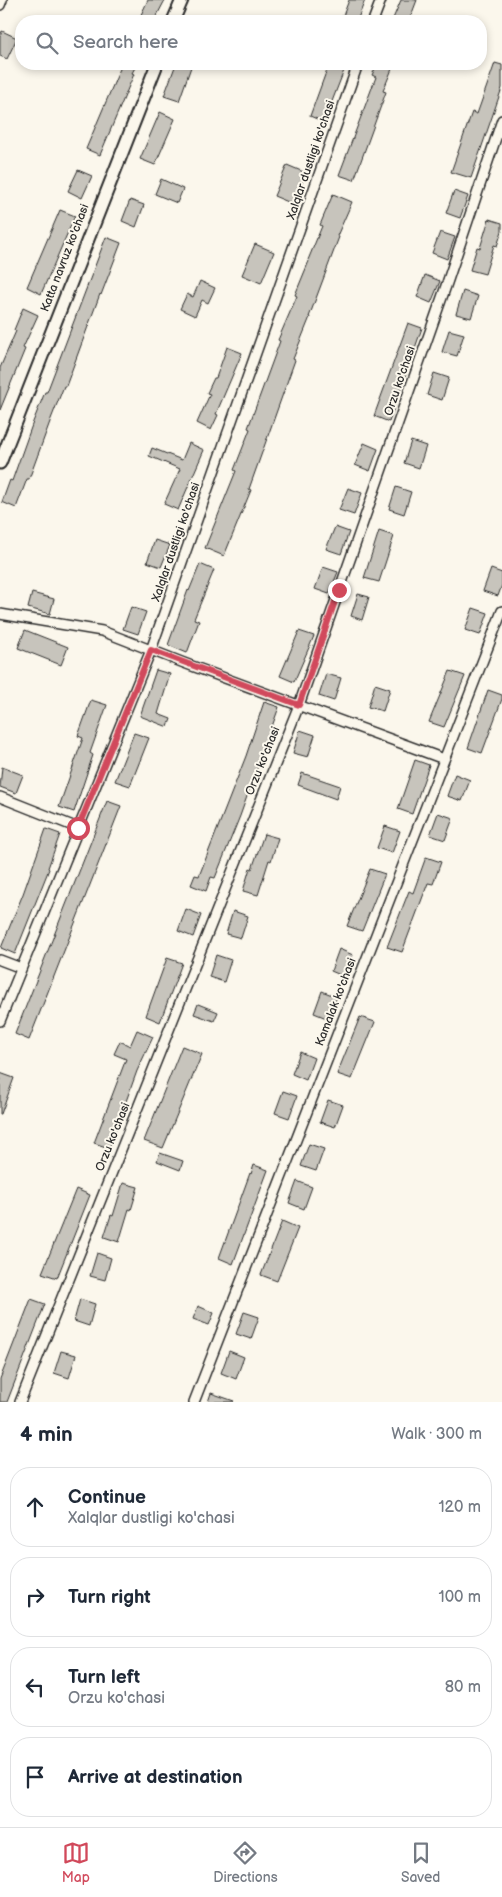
<!DOCTYPE html>
<html lang="en">
<head>
<meta charset="utf-8">
<style>
  :root { --surface:#fff; --page:#f2f2f3; --text:#1f2937; --muted:#747a83; --line:#e0e1e3; --accent:#d1495b }
  body { margin:0; font-family:"Balsamiq Sans",sans-serif; background:var(--page); color:var(--text) }
  .stop { position:absolute; width:15px; height:15px; margin:-11px; border:4px solid #d1495b; border-radius:50%; background:#fff }
  .stop.end { background:#d1495b; border-color:#fff; box-shadow:0 1px 5px #0008 }
  .list { margin:0; padding:0; list-style:none }
  h2 { display:flex; justify-content:space-between; align-items:center; height:65px; margin:0; padding:0 20px; font-size:21px }
  h2 small { font-size:16px; font-weight:400; color:var(--muted) }
  .list li { display:grid; grid-template-columns:32px 1fr auto; gap:15px; align-items:center; box-sizing:border-box; height:80px; margin:0 10px 10px; padding:0 10px; border:1px solid var(--line); border-radius:20px }
  .list b { display:block; font-size:19px; white-space:nowrap }
  .list p { margin:0; font-size:16px; white-space:nowrap; color:var(--muted) }
  .list em { font-size:16px; font-style:normal; color:var(--muted) }
  .icon { flex:none; width:28px; height:28px; fill:none; stroke:currentColor; stroke-width:2; stroke-linecap:round; stroke-linejoin:round }
  .map { position:relative; flex:none; width:502px; height:1402px; overflow:hidden }
  .search { position:absolute; background:var(--surface); box-shadow:0 2px 8px #0003; left:15px; right:15px; top:15px; height:55px; display:flex; align-items:center; gap:12px; box-sizing:border-box; padding:0 18px; border-radius:20px; color:var(--muted); font-size:19px }
  .sheet { height:425px; background:var(--surface) }
  nav { display:flex; justify-content:space-around; align-items:center; box-sizing:border-box; height:70px; border-top:1px solid var(--line); background:var(--surface); font-size:14px; color:var(--muted) }
  nav a { display:grid; justify-items:center; gap:2px }
  nav .on { color:var(--accent) }
  .map>svg:first-child { display:block }
  .building { fill:#c7c4bc; stroke:#2b2b2b }
  .lines { fill:none; stroke-linecap:round; stroke-linejoin:round }
  .minor-casing { stroke:#2b2b2b; stroke-width:12 }
  .tertiary-casing { stroke:#2b2b2b; stroke-width:15 }
  .minor { stroke:#fbf7ec; stroke-width:9 }
  .tertiary { stroke:#fbf7ec; stroke-width:11 }
  .route { stroke:#d1495b; stroke-width:6 }
  .labels { text-anchor:middle; dominant-baseline:central; stroke-width:4; stroke-linejoin:round; paint-order:stroke }
  .street-label { font-size:12px; fill:#2b2b2b; stroke:#fbf7ec }
</style>
</head>
<body>
<div class="map">
<svg width="502" height="1402" viewBox="0 0 502 1402">
  <rect width="100%" height="100%" fill="#fbf7ec"/>
  <filter id="ink" filterUnits="userSpaceOnUse"><feTurbulence type="fractalNoise" baseFrequency=".02" numOctaves="2"/><feDisplacementMap in="SourceGraphic" scale="10" xChannelSelector="R" yChannelSelector="G"/><feConvolveMatrix kernelMatrix="1 2 1 2 8 2 1 2 1" color-interpolation-filters="sRGB"/></filter>
  <g filter="url(#ink)">
    <g class="building">
      <polygon points="148,0 165,0 154,21 138,21"/>
      <polygon points="349,0 365,0 357,21 341,21"/>
      <polygon points="401,0 417,0 409,21 392,21"/>
      <polygon points="2,31 17,38 7,59 0,56 0,37"/>
      <polygon points="495,63 502,65 502,88 471,178 451,172 472,112 477,114"/>
      <polygon points="122,64 137,64 132,73 134,74 100,155 86,149"/>
      <polygon points="176,64 192,64 179,101 164,96"/>
      <polygon points="329,64 345,68 324,122 310,116"/>
      <polygon points="377,64 394,64 383,91 386,92 354,180 339,175 376,77 372,75"/>
      <polygon points="160,112 175,119 155,165 140,159"/>
      <polygon points="287,165 306,173 293,204 274,196"/>
      <polygon points="78,170 92,176 82,198 68,191"/>
      <polygon points="161,179 183,189 177,203 155,194"/>
      <polygon points="454,191 468,196 460,218 446,213"/>
      <polygon points="333,194 352,202 337,236 339,237 309,317 310,317 293,359 295,360 249,489 251,490 224,556 205,548 236,471 234,470 250,429 248,428 280,341 278,340 297,296 295,295 309,261 308,260 322,226 320,225"/>
      <polygon points="130,200 144,205 136,227 122,221"/>
      <polygon points="60,210 75,216 41,294 27,287"/>
      <polygon points="489,219 502,223 502,231 497,246 494,245 485,274 470,270 477,247 480,248"/>
      <polygon points="440,232 455,237 447,259 432,253"/>
      <polygon points="106,237 121,243 101,295 100,294 66,386 64,386 51,419 29,479 27,479 16,508 2,502 10,480 12,481 33,422 45,392 47,392"/>
      <polygon points="255,244 274,252 261,283 242,275"/>
      <polygon points="425,275 440,281 431,303 417,297"/>
      <polygon points="200,281 215,288 208,303 202,300 195,316 180,309 187,294 193,297"/>
      <polygon points="463,291 478,296 471,318 456,314"/>
      <polygon points="23,308 38,315 23,348 25,349 0,410 0,368 16,331 14,330"/>
      <polygon points="408,323 422,328 389,422 374,416"/>
      <polygon points="449,330 464,334 457,356 442,352"/>
      <polygon points="227,347 242,353 216,414 218,415 211,430 197,423 210,394 207,393 214,378 216,378"/>
      <polygon points="434,373 449,378 442,400 427,395"/>
      <polygon points="411,441 426,446 419,468 404,463"/>
      <polygon points="189,443 204,450 178,510 164,504 180,469 149,456 152,448 182,460"/>
      <polygon points="364,443 378,449 370,471 355,465"/>
      <polygon points="396,487 411,492 404,514 389,509"/>
      <polygon points="348,488 362,493 354,515 339,510"/>
      <polygon points="335,527 349,532 341,554 326,549"/>
      <polygon points="379,531 394,536 379,582 364,578"/>
      <polygon points="155,540 170,545 161,567 147,562"/>
      <polygon points="200,564 214,570 194,619 199,621 187,653 168,645 188,590 189,591"/>
      <polygon points="323,567 338,572 329,594 315,589"/>
      <polygon points="491,569 502,573 502,585 498,596 483,591"/>
      <polygon points="32,593 54,599 50,614 28,608"/>
      <polygon points="358,594 369,597 362,620 351,616"/>
      <polygon points="131,607 146,612 138,634 123,629"/>
      <polygon points="473,608 488,613 480,635 465,630"/>
      <polygon points="25,630 68,647 61,665 18,648"/>
      <polygon points="299,631 314,636 294,682 280,676"/>
      <polygon points="156,670 170,674 158,714 171,719 168,727 140,716"/>
      <polygon points="450,671 465,676 444,727 429,722"/>
      <polygon points="326,674 341,678 334,701 319,696"/>
      <polygon points="375,684 390,689 383,711 368,707"/>
      <polygon points="488,690 502,695 502,699 482,753 468,748"/>
      <polygon points="91,700 107,705 90,753 93,755 74,812 59,807 83,738 78,736"/>
      <polygon points="264,702 279,707 240,816 215,878 211,877 206,891 191,885 195,875 199,876 246,756"/>
      <polygon points="300,730 315,735 308,757 293,753"/>
      <polygon points="134,733 149,738 130,786 115,781"/>
      <polygon points="415,760 429,765 412,814 398,809"/>
      <polygon points="2,767 23,775 16,793 0,787"/>
      <polygon points="302,773 340,786 336,799 298,785"/>
      <polygon points="455,774 470,780 462,801 447,796"/>
      <polygon points="107,801 121,806 29,1040 15,1034"/>
      <polygon points="438,813 453,818 445,840 430,835"/>
      <polygon points="385,826 400,831 392,853 377,848"/>
      <polygon points="46,829 60,834 48,868 49,869 15,954 1,948 23,894"/>
      <polygon points="264,834 278,838 271,861 269,860 258,895 243,891 250,868 252,869"/>
      <polygon points="426,857 441,862 433,884 428,883 402,952 387,947 409,891 413,893"/>
      <polygon points="370,869 385,874 362,931 347,926"/>
      <polygon points="186,909 201,915 193,937 178,931"/>
      <polygon points="233,911 248,916 241,938 226,934"/>
      <polygon points="339,949 353,955 345,977 331,971"/>
      <polygon points="216,955 231,960 224,982 209,977"/>
      <polygon points="167,958 182,963 160,1022 146,1016"/>
      <polygon points="322,991 337,997 329,1019 314,1013"/>
      <polygon points="198,1004 218,1012 214,1021 194,1014"/>
      <polygon points="360,1017 375,1022 352,1079 337,1074"/>
      <polygon points="137,1030 153,1037 137,1071 109,1148 94,1143 126,1059 114,1054 120,1041 130,1046"/>
      <polygon points="182,1046 202,1054 163,1148 144,1141"/>
      <polygon points="300,1052 314,1058 306,1080 292,1074"/>
      <polygon points="0,1073 14,1078 1,1114 0,1114"/>
      <polygon points="283,1091 297,1096 289,1118 275,1113"/>
      <polygon points="328,1100 343,1105 335,1127 320,1122"/>
      <polygon points="309,1144 324,1149 316,1171 301,1166"/>
      <polygon points="160,1153 183,1161 180,1170 157,1161"/>
      <polygon points="254,1165 268,1170 233,1264 219,1258 250,1173 251,1174"/>
      <polygon points="297,1181 312,1187 304,1209 289,1203"/>
      <polygon points="123,1183 138,1187 131,1210 129,1209 119,1242 104,1237 111,1215 113,1216"/>
      <polygon points="76,1189 90,1195 57,1278 42,1273"/>
      <polygon points="282,1221 298,1228 277,1281 261,1275"/>
      <polygon points="97,1253 111,1258 105,1280 90,1276"/>
      <polygon points="31,1299 45,1304 7,1402 0,1402 0,1379"/>
      <polygon points="80,1299 95,1304 89,1326 74,1321"/>
      <polygon points="198,1306 214,1313 209,1325 193,1319"/>
      <polygon points="244,1312 259,1317 251,1339 236,1334"/>
      <polygon points="61,1351 76,1355 69,1378 54,1373"/>
      <polygon points="229,1351 244,1357 236,1379 221,1373"/>
      <polygon points="211,1393 234,1401 233,1402 208,1402"/>
    </g>
    <g class="lines">
      <g class="minor-casing">
        <g id="minor">
          <polyline points="0,5 2,0"/>
          <polyline points="373,21 381,0"/>
          <polyline points="0,614 102,631 184,663 444,759"/>
          <polyline points="0,797 78,828"/>
          <polyline points="0,960 21,968"/>
          <polyline points="0,1021 151,650 358,64"/>
          <polyline points="20,1402 299,705 446,286 502,120"/>
          <polyline points="194,1402 502,611"/>
        </g>
      </g>
      <g class="tertiary-casing">
        <g id="tertiary">
          <polyline points="173,21 182,0"/>
          <polyline points="0,463 157,64"/>
        </g>
      </g>
      <use href="#minor" class="minor"/>
      <use href="#tertiary" class="tertiary"/>
    </g>
  </g>
  <g class="lines" filter="url(#ink)">
    <polyline class="route" points="78,828 151,650 299,705 339,590"/>
  </g>
  <g class="labels">
    <g class="street-label">
      <text transform="translate(311 160) rotate(-71)">Xalqlar dustligi ko'chasi</text>
      <text transform="translate(65 258) rotate(-69)">Katta navruz ko'chasi</text>
      <text transform="translate(400 381) rotate(-71)">Orzu ko'chasi</text>
      <text transform="translate(176 542) rotate(-71)">Xalqlar dustligi ko'chasi</text>
      <text transform="translate(263 761) rotate(-68)">Orzu ko'chasi</text>
      <text transform="translate(336 1002) rotate(-69)">Kamalak ko'chasi</text>
      <text transform="translate(113 1137) rotate(-68)">Orzu ko'chasi</text>
    </g>
  </g>
</svg>
<div class="stop" style="left:78px;top:828px"></div>
<div class="stop end" style="left:339px;top:590px"></div>
<div class="search"><svg class="icon" aria-label="search" viewBox="0 0 24 24"><circle cx="10" cy="10" r="6"/><path d="M15 15l6 6"/></svg>Search here</div>
</div>
<section class="sheet">
<h2>4 min<small>Walk · 300 m</small></h2>
<ul class="list">
<li><svg class="icon" aria-label="ahead" viewBox="0 0 24 24"><path d="M12 20V5M6 11l6-6 6 6"/></svg><div><b>Continue</b><p>Xalqlar dustligi ko'chasi</p></div><em>120 m</em></li>
<li><svg class="icon" aria-label="right" viewBox="0 0 24 24"><path d="M7 20v-9h11M14 6l5 5-5 5"/></svg><div><b>Turn right</b></div><em>100 m</em></li>
<li><svg class="icon" aria-label="left" viewBox="0 0 24 24"><path d="M17 20v-9H6M10 6l-5 5 5 5"/></svg><div><b>Turn left</b><p>Orzu ko'chasi</p></div><em>80 m</em></li>
<li><svg class="icon" aria-label="arrive" viewBox="0 0 24 24"><path d="M6 21V4h12l-3 4 3 4H6"/></svg><div><b>Arrive at destination</b></div></li>
</ul>
</section>
<nav>
<a class="on"><svg class="icon" aria-label="map" viewBox="0 0 24 24"><path d="M3 6l6-2 6 2 6-2v14l-6 2-6-2-6 2zM9 4v14M15 6v14"/></svg>Map</a>
<a><svg class="icon" aria-label="directions" viewBox="0 0 24 24"><path d="M12 3l9 9-9 9-9-9zM9 14v-3h6M13 9l2 2-2 2"/></svg>Directions</a>
<a><svg class="icon" aria-label="saved" viewBox="0 0 24 24"><path d="M7 4h10v16l-5-4-5 4z"/></svg>Saved</a>
</nav>
</body>
</html>
